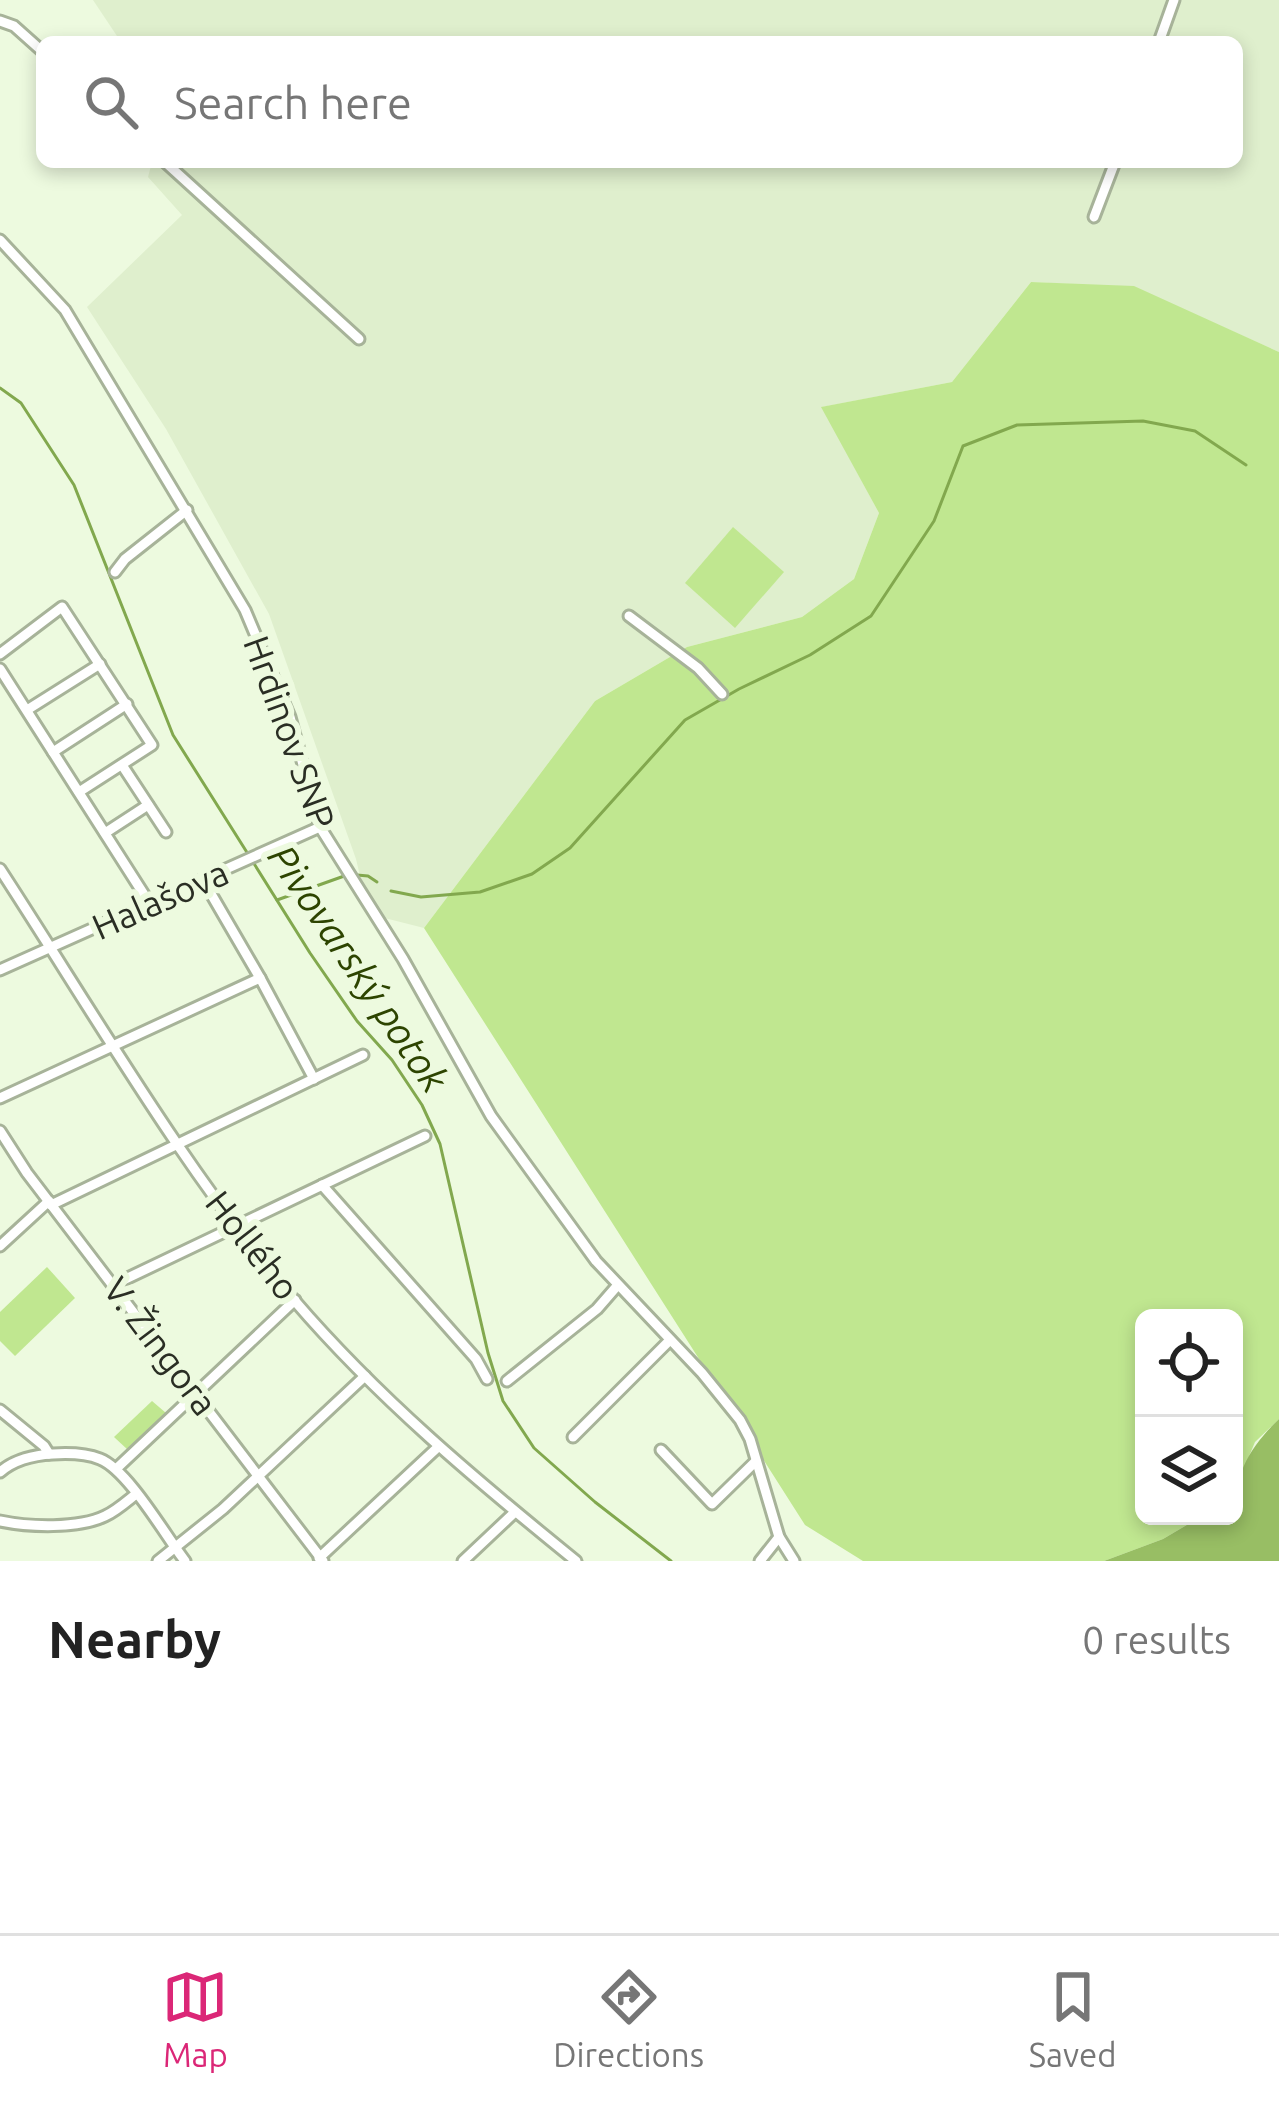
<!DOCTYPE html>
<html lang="en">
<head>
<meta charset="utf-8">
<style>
  :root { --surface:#fff; --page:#f6f6f6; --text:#222; --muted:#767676; --line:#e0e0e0; --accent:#db2777 }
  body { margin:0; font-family:Ubuntu,sans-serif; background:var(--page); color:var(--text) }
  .controls { position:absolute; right:36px; bottom:36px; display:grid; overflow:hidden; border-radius:18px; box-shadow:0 6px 18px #0003 }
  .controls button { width:108px; height:108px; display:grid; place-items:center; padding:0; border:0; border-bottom:3px solid var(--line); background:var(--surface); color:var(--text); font:60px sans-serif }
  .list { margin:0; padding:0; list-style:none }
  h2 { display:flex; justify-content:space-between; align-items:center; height:156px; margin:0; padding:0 48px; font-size:51px }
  h2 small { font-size:39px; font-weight:400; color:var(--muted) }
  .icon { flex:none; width:66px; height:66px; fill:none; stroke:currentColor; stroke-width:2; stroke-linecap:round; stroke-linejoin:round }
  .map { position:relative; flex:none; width:1279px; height:1561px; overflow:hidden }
  .search { position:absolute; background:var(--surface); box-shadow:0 6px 18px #0003; left:36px; right:36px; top:36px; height:132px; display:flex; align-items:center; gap:30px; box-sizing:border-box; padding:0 42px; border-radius:18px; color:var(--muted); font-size:45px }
  .sheet { height:372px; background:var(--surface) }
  nav { display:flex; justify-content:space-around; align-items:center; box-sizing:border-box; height:168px; border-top:3px solid var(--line); background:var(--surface); font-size:33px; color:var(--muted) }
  nav a { display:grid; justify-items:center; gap:6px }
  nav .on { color:var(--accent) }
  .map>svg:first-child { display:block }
  .built { fill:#dfefcd }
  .green { fill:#c0e790 }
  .forest { fill:#98be64 }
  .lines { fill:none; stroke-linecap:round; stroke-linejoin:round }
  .stream { stroke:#82a84e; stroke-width:3 }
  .street-casing { stroke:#a7b399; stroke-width:15 }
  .street { stroke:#fff; stroke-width:9 }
  .labels { text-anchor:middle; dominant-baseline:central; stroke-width:12; stroke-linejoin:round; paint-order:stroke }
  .street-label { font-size:36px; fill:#2a2e24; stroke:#edfadf }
  .water-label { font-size:39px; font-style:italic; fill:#2d4400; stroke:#edfadf }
</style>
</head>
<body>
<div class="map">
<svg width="1279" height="1561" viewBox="0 0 1279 1561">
  <rect width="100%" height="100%" fill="#edfadf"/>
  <polygon class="built" points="93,0 1279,0 1279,352 1134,287 1031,282 952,382 822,407 879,513 854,579 802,617 687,647 595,701 424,928 369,914 356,859 269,614 166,429 87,307 182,215 148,177 152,162 1237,162 1237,42 121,42"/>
  <g class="green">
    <polygon points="1031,282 1134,286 1279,352 1279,1419 1255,1442 1234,1492 1234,1318 1144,1318 1144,1516 1202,1516 1163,1539 1104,1561 863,1561 805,1525 424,928 595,701 687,647 802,617 854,579 879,513 821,407 952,382"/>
    <polygon points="733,527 784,572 735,628 685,583"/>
    <polygon points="47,1267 75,1298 15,1356 0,1341 0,1312"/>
    <polygon points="152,1401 166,1413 128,1450 114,1437"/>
  </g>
  <path class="forest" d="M1279,1419V1561H1104L1163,1539L1202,1516H1234C1234,1474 1250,1447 1279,1419Z"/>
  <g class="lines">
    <g class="stream">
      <polyline points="0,388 21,403 74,485 173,735 248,854"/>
      <polyline points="253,862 310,953 357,1021 392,1060 422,1105 440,1144 488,1353 503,1401 534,1448 595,1502 671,1561"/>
      <polyline points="357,875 368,876 377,882"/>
      <polyline points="391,891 421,897 480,892 532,874 570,848 685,720 739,689 810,655 871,616 934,521 963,446 1017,425 1143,421 1195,431 1246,465"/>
      <polyline points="277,900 347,875"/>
    </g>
    <g class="street-casing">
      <g id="street">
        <polyline points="0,21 14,26 42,51"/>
        <polyline points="1159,42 1174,0"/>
        <polyline points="165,162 359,339"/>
        <polyline points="1094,217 1115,162"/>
        <polyline points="0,240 65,310 245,610 290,717 320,827 403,959 491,1116 596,1261 702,1373 740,1420 750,1439 779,1537 794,1561"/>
        <polyline points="115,572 125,559 187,510"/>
        <polyline points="629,616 698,668 722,694"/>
        <polyline points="0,654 62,607 152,745 79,792"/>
        <polyline points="0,669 150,904"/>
        <polyline points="27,710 100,664"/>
        <polyline points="53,752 127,704"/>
        <polyline points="122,765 166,832"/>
        <polyline points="105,833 148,805"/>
        <path d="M0,869C95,1015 182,1167 294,1300C378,1398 476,1480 576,1561"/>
        <polyline points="203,880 260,978 314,1079"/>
        <polyline points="0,970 320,827"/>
        <polyline points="0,1098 260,978"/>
        <polyline points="0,1131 27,1173 323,1561"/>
        <polyline points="322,1185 476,1359 487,1379"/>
        <polyline points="51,1205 363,1055"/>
        <polyline points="0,1246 49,1201"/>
        <polyline points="113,1285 425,1136"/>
        <polyline points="507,1381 597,1309 617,1286"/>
        <polyline points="0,1410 44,1446 49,1454"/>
        <polyline points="573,1437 670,1340"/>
        <polyline points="661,1450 712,1504 756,1461"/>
        <polyline points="116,1469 295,1300"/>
        <path d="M0,1472C15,1459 33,1455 53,1454C69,1453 85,1453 100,1459C128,1470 165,1535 185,1561"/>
        <path d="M0,1521C29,1527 78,1529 105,1516C116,1511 126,1502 136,1494"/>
        <polyline points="319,1558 438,1447"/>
        <polyline points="158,1561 223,1509 365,1376"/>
        <polyline points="463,1561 515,1512"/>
        <polyline points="760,1561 779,1537"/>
      </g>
    </g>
    <use href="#street" class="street"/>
  </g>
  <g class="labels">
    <g class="street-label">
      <text transform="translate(290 732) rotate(70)">Hrdinov SNP</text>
      <text transform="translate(160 899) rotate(-24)">Halašova</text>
      <text transform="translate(253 1245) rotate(52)">Hollého</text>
      <text transform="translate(161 1346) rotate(53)">V. Žingora</text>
    </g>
    <g class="water-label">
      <text transform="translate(359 968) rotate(56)">Pivovarský potok</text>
    </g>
  </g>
</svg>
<div class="controls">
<button><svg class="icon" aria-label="locate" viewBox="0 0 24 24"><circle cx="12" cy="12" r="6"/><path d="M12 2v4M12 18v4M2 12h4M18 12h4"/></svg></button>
<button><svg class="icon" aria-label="layers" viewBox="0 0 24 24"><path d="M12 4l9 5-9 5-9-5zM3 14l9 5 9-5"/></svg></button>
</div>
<div class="search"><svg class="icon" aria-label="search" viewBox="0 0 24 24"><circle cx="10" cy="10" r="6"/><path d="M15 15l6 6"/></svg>Search here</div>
</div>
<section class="sheet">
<h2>Nearby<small>0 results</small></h2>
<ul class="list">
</ul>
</section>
<nav>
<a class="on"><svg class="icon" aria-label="map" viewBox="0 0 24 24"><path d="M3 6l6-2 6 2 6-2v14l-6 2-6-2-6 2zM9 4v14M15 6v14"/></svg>Map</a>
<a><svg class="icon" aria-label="directions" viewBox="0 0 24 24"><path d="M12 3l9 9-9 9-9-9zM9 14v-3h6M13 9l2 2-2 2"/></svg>Directions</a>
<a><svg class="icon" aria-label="saved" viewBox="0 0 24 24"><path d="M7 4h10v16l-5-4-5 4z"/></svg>Saved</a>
</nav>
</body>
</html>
